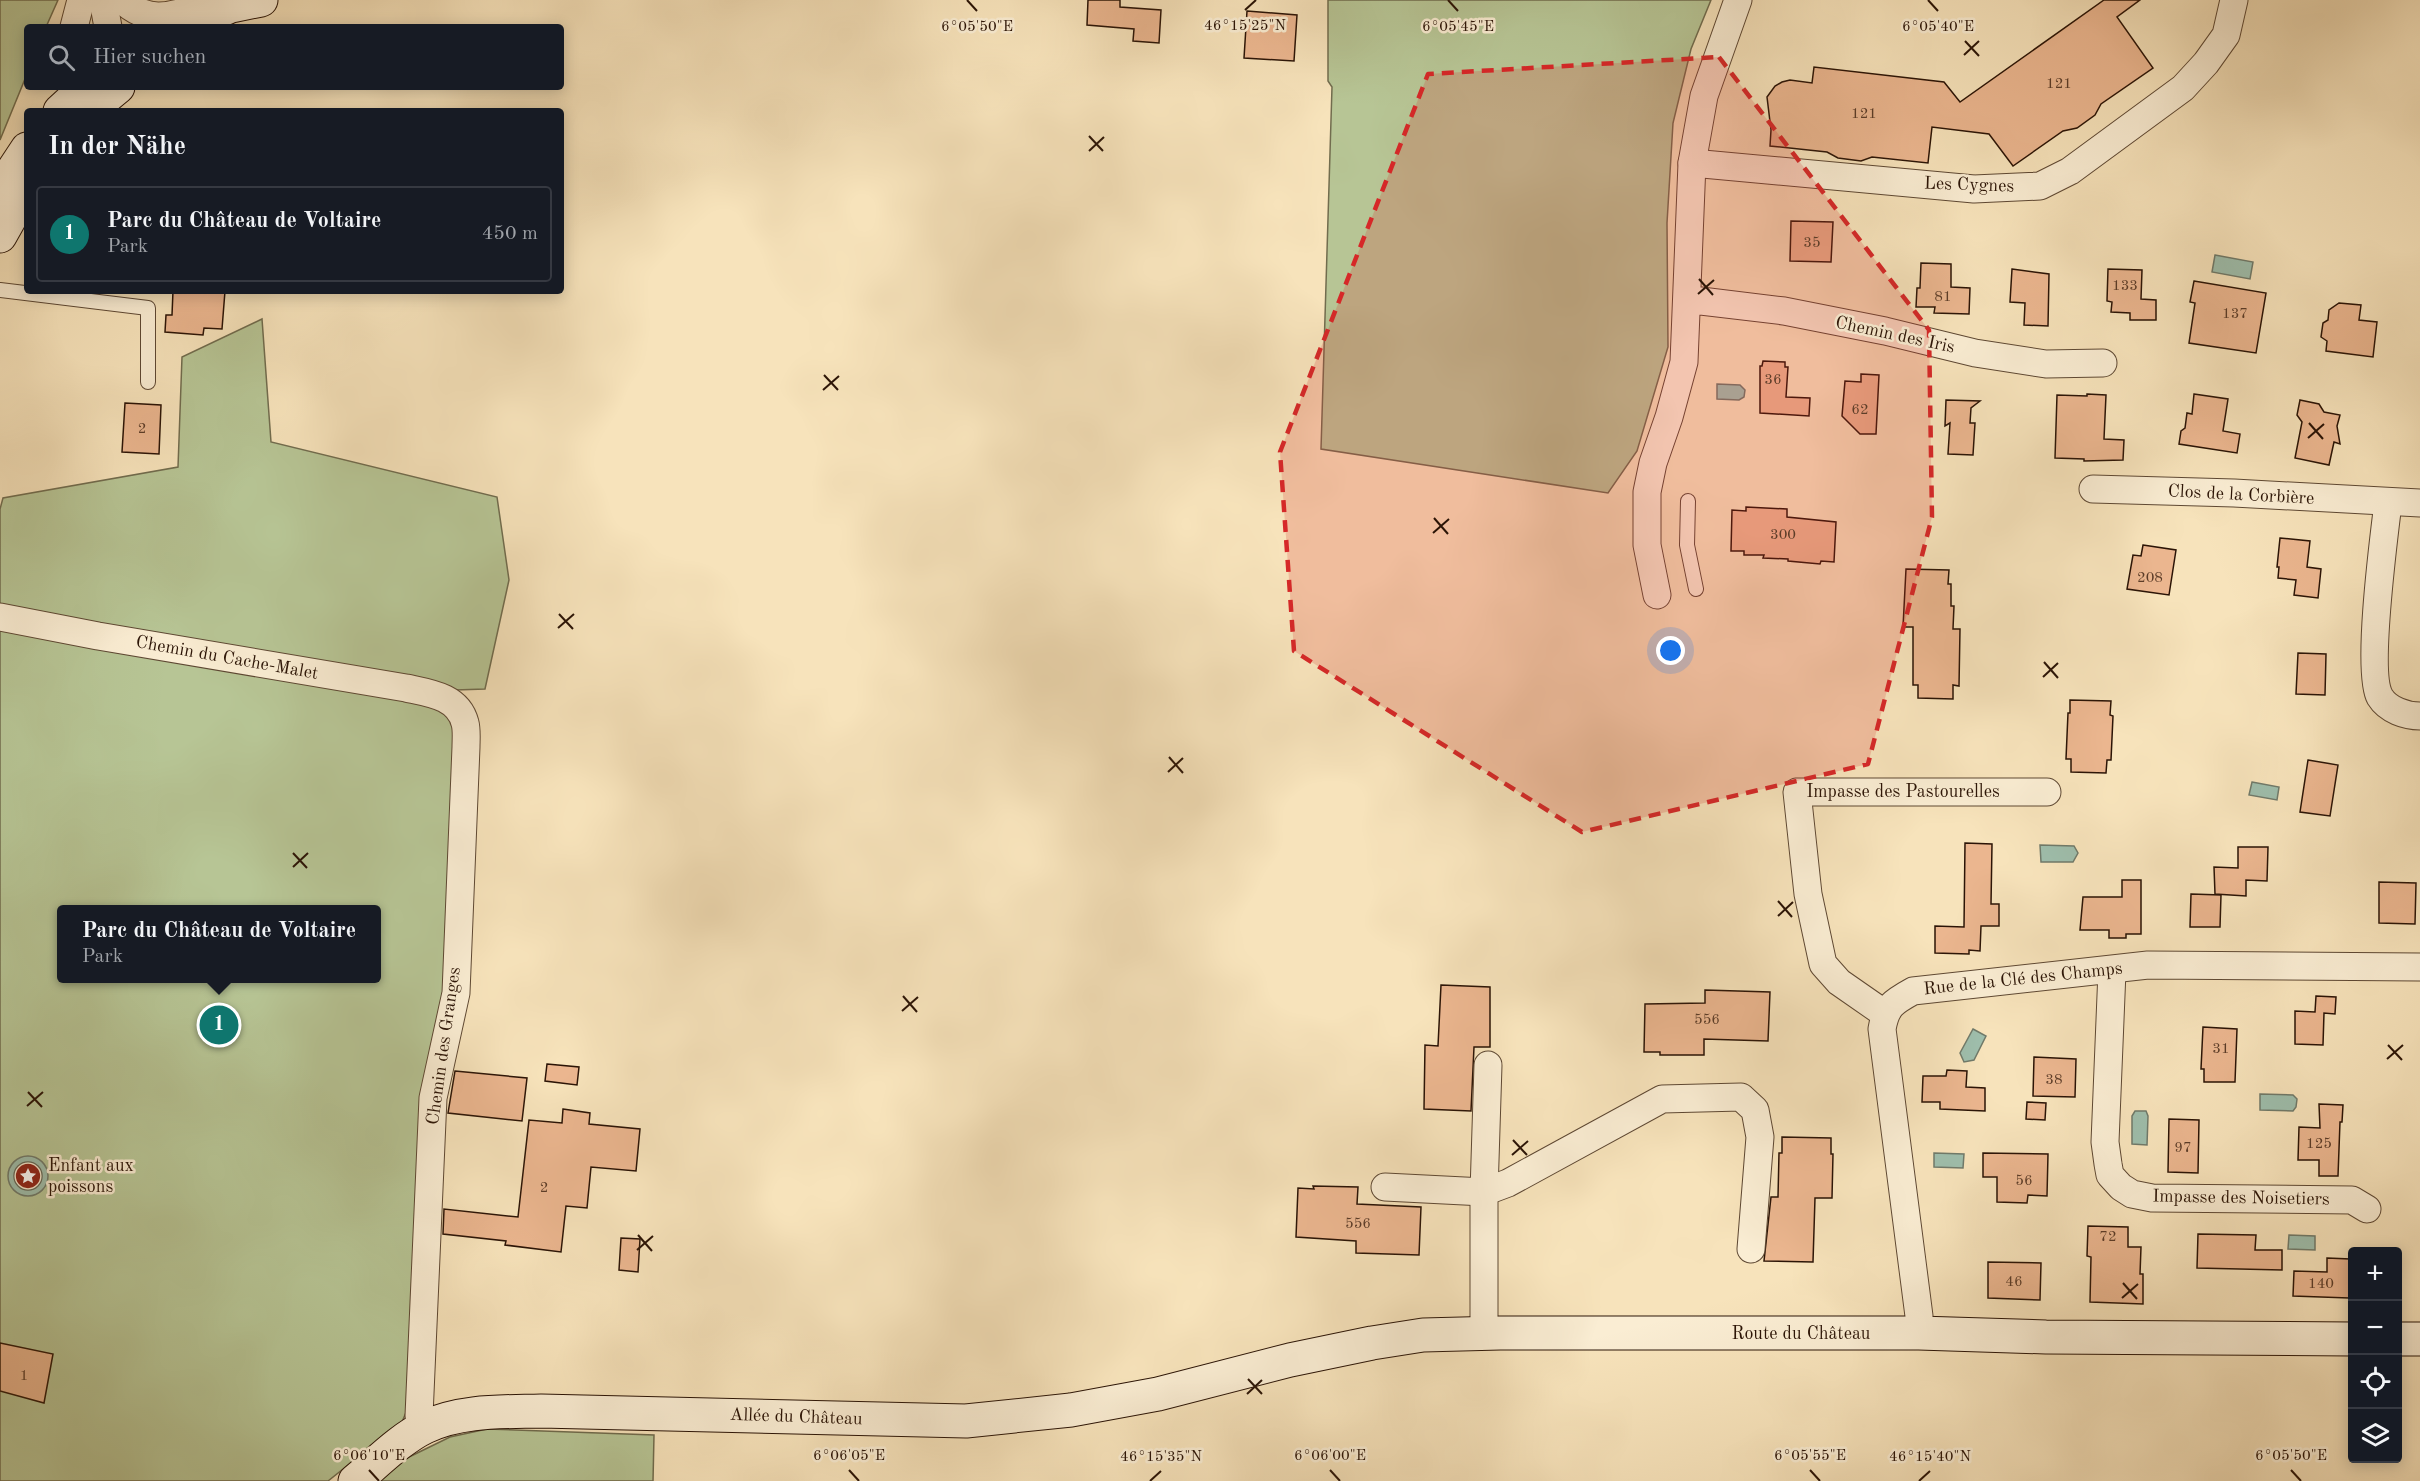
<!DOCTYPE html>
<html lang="de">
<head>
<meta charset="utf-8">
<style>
  :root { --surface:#171b24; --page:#20242c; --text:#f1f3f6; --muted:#9ea1a6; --line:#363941; --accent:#0f766e }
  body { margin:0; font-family:"Old Standard TT",serif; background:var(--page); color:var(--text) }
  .controls { position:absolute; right:18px; bottom:18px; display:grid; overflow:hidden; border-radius:6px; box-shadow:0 3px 15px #0003 }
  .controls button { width:54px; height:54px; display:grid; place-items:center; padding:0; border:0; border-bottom:2px solid var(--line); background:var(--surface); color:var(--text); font:30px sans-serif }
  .you { position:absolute; left:1671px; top:651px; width:21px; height:21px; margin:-15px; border:4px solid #fff; border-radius:50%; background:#1a73e8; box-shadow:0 0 0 9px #1a73e833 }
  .badge { display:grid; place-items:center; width:39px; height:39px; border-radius:50%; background:var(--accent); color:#fff; font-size:20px; font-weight:700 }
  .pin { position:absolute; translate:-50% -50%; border:3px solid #fff; box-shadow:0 2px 6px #0006 }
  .popup { position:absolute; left:57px; top:905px; width:324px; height:78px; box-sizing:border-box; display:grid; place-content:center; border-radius:6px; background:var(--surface); filter:drop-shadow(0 2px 4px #0005); font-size:20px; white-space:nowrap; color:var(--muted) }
  .popup b { font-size:22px; color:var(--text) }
  .popup::after { content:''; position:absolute; left:50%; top:100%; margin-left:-12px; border:12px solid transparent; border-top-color:var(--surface) }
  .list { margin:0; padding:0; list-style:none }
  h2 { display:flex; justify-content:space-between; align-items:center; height:78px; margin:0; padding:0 24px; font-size:26px }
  h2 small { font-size:20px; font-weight:400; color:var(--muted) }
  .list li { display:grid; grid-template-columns:39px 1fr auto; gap:18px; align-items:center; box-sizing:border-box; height:96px; margin:0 12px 12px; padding:0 12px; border:2px solid var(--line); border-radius:6px }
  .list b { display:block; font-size:22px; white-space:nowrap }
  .list p { margin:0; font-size:20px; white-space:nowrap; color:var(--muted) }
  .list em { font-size:20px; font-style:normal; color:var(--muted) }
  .icon { flex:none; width:33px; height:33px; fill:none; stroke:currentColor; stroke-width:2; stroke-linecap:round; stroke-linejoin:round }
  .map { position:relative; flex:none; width:2420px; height:1481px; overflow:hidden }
  .search { position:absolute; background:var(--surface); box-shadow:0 3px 15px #0003; left:24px; top:24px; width:540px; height:66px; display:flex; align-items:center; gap:15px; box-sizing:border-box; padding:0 21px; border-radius:6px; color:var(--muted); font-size:22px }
  .panel { position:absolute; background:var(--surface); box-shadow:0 3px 15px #0003; left:24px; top:108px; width:540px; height:186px; border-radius:6px }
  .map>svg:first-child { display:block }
  .green { fill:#b7c595; stroke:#716c4e; stroke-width:1.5; fill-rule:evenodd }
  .water { fill:#9ebeac; stroke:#707a6a; stroke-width:1.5 }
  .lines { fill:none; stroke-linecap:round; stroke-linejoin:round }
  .shore { stroke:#646959; stroke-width:1.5 }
  .building { fill:#ebb68f; stroke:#2b1406; stroke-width:1.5 }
  .lane-casing { stroke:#5e4833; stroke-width:16 }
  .street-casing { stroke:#5e4833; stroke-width:29 }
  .secondary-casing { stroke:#2b1406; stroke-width:35 }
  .lane { stroke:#faedd3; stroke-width:14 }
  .street { stroke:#faedd3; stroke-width:27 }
  .secondary { stroke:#faedd3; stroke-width:33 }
  .marked { fill:#d62828; fill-opacity:0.2; stroke:#d62828; stroke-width:4.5; stroke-dasharray:12 8; stroke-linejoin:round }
  .ticks { fill:none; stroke:#2b1406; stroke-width:2 }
  .labels { text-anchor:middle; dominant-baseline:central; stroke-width:5; stroke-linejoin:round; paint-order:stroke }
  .number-label { font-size:15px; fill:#5b3c28 }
  .street-label { font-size:18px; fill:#2b1406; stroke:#faedd3 }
  .poi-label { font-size:18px; fill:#2b1406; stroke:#faedd3; text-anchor:start }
  .ticks-label { font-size:15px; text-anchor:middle; fill:#2b1406; stroke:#faedd3; stroke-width:5; stroke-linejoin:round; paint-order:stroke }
</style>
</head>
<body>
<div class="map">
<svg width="2420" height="1481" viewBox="0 0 2420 1481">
  <rect width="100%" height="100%" fill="#f7e3bb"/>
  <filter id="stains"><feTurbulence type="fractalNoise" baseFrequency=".00333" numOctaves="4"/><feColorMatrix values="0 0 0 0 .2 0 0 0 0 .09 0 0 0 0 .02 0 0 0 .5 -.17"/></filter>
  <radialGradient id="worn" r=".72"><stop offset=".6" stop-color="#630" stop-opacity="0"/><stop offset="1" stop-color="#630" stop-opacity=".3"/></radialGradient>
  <g class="green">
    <polygon points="0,0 58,0 46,27 27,27 27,74 0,140"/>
    <polygon points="1328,0 1711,0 1691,49 1673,123 1667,223 1668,347 1637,451 1608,493 1321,449 1332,87 1328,81"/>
    <polygon points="262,319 271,442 497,497 509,580 485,689 455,690 0,608 0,509 3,498 178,467 182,357"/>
    <path d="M0,628L435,705L444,710L457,730L446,987L407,1410L402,1422L328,1481H0ZM62,910H376V978H62Z"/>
    <polygon points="487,1429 654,1435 653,1481 374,1481 407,1458 450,1437"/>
  </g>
  <g class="water">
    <polygon points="2215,255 2253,262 2250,279 2212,272"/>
    <polygon points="1717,384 1740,385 1745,390 1744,397 1739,400 1717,399"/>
    <polygon points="2252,782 2279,787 2277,800 2249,795"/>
    <polygon points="2040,845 2074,846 2078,853 2073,862 2041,862"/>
    <polygon points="1973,1029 1986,1036 1974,1060 1964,1062 1960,1053"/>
    <polygon points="2260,1094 2293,1095 2297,1099 2296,1107 2293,1111 2260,1110"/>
    <polygon points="2135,1111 2146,1111 2148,1116 2147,1145 2132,1144 2132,1116"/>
    <polygon points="1934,1153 1964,1154 1963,1168 1934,1167"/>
    <circle cx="28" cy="1176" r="20"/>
    <polygon points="2289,1235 2315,1236 2315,1250 2288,1249"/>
  </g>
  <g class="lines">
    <circle class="shore" cx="28" cy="1176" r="14"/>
  </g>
  <g class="building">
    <polygon points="1088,0 1120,0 1120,7 1161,10 1159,43 1133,41 1134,29 1087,25"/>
    <polygon points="2104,0 2140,0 2117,17 2153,68 2101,104 2095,115 2077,128 2063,131 2013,166 1989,134 1932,127 1928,163 1872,157 1861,161 1838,158 1827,152 1770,146 1771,130 1767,97 1775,86 1782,82 1790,80 1812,83 1814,67 1944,82 1960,102"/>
    <polygon points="1247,11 1297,15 1294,61 1244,58"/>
    <polygon points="1791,221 1833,222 1831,262 1790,261"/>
    <polygon points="1921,263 1951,264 1951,287 1970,288 1969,314 1934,313 1935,307 1916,307 1917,288 1920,288"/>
    <polygon points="2012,269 2049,274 2048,326 2024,325 2025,303 2010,302"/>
    <polygon points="2108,269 2142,270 2141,299 2156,300 2156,320 2130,320 2130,313 2111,312 2112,302 2107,301"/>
    <polygon points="2194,281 2266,293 2256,353 2189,343 2195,303 2190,302"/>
    <polygon points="173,291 225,291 222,329 204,328 203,335 165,332 166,315 172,315"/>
    <polygon points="2339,303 2361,305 2359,320 2377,322 2373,357 2326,351 2327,341 2321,337 2323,323 2328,320 2329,310"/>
    <polygon points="1763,361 1785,362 1785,367 1788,367 1786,397 1810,398 1809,416 1760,413 1760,366 1762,366"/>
    <polygon points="1861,374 1879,375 1876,434 1860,434 1842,416 1845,381 1861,382"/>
    <polygon points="2087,394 2106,395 2104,439 2124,440 2123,460 2084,461 2084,459 2055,458 2057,395 2087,396"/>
    <polygon points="2194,394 2228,399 2223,431 2240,434 2237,453 2179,444 2181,431 2185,428 2187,413 2192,414"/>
    <polygon points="1946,400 1980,401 1971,408 1970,423 1975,423 1973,455 1948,454 1950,423 1945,426"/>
    <polygon points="2300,400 2319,404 2324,412 2340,415 2337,426 2340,444 2334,442 2329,465 2295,458 2302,422 2297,415"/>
    <polygon points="125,403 161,405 159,454 122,452"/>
    <polygon points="1746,507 1787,509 1787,517 1836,522 1834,562 1821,561 1820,564 1788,561 1788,559 1763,558 1764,555 1744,555 1744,551 1731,551 1732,510 1746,511"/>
    <polygon points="2280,538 2310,541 2307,567 2321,569 2318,598 2294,595 2296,580 2278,578 2279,567 2277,567"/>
    <polygon points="2143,545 2176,550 2169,595 2127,589 2133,555 2141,556"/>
    <polygon points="1906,569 1949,570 1948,584 1951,584 1951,606 1954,606 1953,629 1960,629 1959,686 1953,685 1953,699 1918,698 1918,685 1913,685 1913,627 1903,627"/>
    <polygon points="2298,653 2326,654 2325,695 2296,694"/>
    <polygon points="2070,700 2111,701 2110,715 2113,716 2111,760 2107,760 2106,773 2071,772 2071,759 2066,759 2068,713 2070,713"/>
    <polygon points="2308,760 2338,765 2330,816 2300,812"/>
    <polygon points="1965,843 1992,844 1991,904 1999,904 1999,926 1981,926 1980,951 1969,950 1969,954 1935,953 1935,926 1964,927"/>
    <polygon points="2238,847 2268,847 2267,881 2246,880 2246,896 2215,894 2214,867 2238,868"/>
    <polygon points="2122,880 2141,880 2141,934 2126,934 2126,938 2109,938 2109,930 2080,930 2083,897 2122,897"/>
    <polygon points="2379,882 2416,883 2415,924 2379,923"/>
    <polygon points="2191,894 2221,895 2220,927 2190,927"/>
    <polygon points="1441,985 1490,987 1490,1047 1474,1047 1471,1111 1424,1109 1425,1045 1438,1046"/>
    <polygon points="1705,990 1770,992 1768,1041 1704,1039 1704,1055 1660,1055 1660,1052 1644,1052 1645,1004 1705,1003"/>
    <polygon points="2316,996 2336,997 2335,1014 2324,1013 2323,1045 2295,1044 2295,1011 2315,1012"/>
    <polygon points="2203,1027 2237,1029 2235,1082 2204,1082 2204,1069 2201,1069"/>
    <polygon points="2034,1057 2076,1059 2075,1097 2033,1096"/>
    <polygon points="547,1064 579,1067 577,1085 545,1081"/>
    <polygon points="1947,1070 1967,1071 1966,1087 1985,1088 1985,1111 1940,1109 1940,1102 1922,1102 1923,1076 1946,1076"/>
    <polygon points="455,1071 527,1078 522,1121 448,1113"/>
    <polygon points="2027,1102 2046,1103 2045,1120 2026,1119"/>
    <polygon points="2319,1104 2343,1105 2342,1122 2340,1122 2338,1176 2319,1176 2319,1160 2298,1160 2299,1127 2320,1128"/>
    <polygon points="563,1109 590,1113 589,1124 640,1129 636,1171 591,1167 587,1208 566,1206 561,1252 505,1245 506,1241 443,1234 444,1209 518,1217 529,1120 562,1123"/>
    <polygon points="2169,1119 2199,1120 2198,1173 2168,1172"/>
    <polygon points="1782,1137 1831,1138 1831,1154 1833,1154 1832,1198 1815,1198 1813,1262 1764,1261 1771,1197 1778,1197 1779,1153 1782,1153"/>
    <polygon points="1983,1153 2048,1154 2047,1196 2028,1195 2027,1203 1997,1202 1997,1177 1983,1177"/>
    <polygon points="1313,1186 1358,1187 1357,1204 1421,1207 1419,1255 1356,1253 1356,1241 1296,1237 1298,1188 1314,1189"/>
    <polygon points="2088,1226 2128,1227 2128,1247 2141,1247 2140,1274 2143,1274 2143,1304 2090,1302 2091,1257 2087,1256"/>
    <polygon points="2198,1234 2256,1235 2255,1250 2282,1250 2282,1270 2197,1268"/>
    <polygon points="621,1238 640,1239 638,1272 619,1270"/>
    <polygon points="2327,1258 2350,1259 2349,1298 2293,1296 2294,1271 2327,1272"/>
    <polygon points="1988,1262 2041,1263 2040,1300 1988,1298"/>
    <polygon points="0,1343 53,1354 44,1403 0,1391"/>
  </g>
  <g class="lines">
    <g class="lane-casing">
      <g id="lane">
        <polyline points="0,290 148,308 148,382"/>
        <polyline points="1688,501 1687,545 1696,589"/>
      </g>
    </g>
    <g class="street-casing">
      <g id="street">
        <polyline points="103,0 108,27"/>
        <path d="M122,0C147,23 168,17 197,8L206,13"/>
        <polyline points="74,27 81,0"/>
        <polyline points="1692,163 1974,189 2040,186 2070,171 2183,88 2206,63 2226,35 2234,0"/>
        <polyline points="1687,302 1701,301 1784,311 1885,331 1975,353 2046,364 2103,363"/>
        <polyline points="2093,489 2234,493 2420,503"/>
        <path d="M2388,503C2384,536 2366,673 2380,697C2388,710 2406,716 2420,716"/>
        <polyline points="1657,595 1647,545 1647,492 1653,463 1669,417 1684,362 1692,163 1704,96 1738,0"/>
        <path d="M0,617L98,636L406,688C429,693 458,696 465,723C467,730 466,740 466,747L456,993L433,1098L419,1416L424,1427"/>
        <polyline points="2112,971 2105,1142 2108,1164 2110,1175 2121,1187 2132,1194 2152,1198 2352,1200 2367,1209"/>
        <polyline points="1885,1014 1839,982 1823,964 1808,894 1797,792 2047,792"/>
        <polyline points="1385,1187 1484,1192 1488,1065"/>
        <polyline points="1484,1333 1484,1192 1508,1183 1662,1099 1741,1097 1755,1110 1760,1137 1751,1249"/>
        <path d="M1919,1333V1316L1882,1029C1886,1006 1893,1002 1913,991L2148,965L2420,967"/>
      </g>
    </g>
    <g class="secondary-casing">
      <g id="secondary">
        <polyline points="183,27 231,6 261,0"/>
        <polyline points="60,111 86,87"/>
        <polyline points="89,111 118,87"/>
        <polyline points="0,190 27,149"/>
        <polyline points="0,236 27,188"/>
        <polyline points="2398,1339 2420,1339"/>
        <path d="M355,1481C377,1463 400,1439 425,1427C461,1410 502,1412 541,1411L966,1421L1071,1410L1158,1394L1290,1360L1372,1343L1423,1335L1500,1333H1919L2046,1337L2352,1339"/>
      </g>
    </g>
    <use href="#lane" class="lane"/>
    <use href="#street" class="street"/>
    <use href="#secondary" class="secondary"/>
  </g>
  <path class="marked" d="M1719,57L1929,330L1932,517L1868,764L1582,832L1294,651L1280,452L1428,74Z"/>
  <path class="ticks" d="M967,0L977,11M1448,0L1458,11M1928,0L1938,11M1245,10L1256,0M1965,41L1979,56M1964,55L1979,41M1089,136L1103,151M1089,151L1104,137M1699,279L1713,295M1698,294L1714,280M824,375L838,390M823,390L839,376M2309,423L2323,439M2308,438L2324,424M1434,518L1448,534M1433,533L1449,519M559,614L573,629M558,628L574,614M2044,662L2058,678M2043,677L2058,663M1169,757L1183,773M1168,772L1183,758M293,853L307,868M293,867L308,853M1778,901L1792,917M1778,916L1793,902M903,996L917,1012M902,1011L918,997M2388,1045L2402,1060M2387,1059L2403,1045M28,1092L42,1107M27,1106L43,1092M1513,1140L1527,1155M1512,1155L1528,1141M638,1235L652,1251M637,1250L653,1236M2123,1283L2137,1299M2122,1298L2138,1284M1248,1379L1262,1394M1247,1394L1262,1380M369,1470L379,1481M849,1470L859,1481M1330,1470L1340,1481M1810,1470L1820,1481M2291,1470L2301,1481M1150,1481L1161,1471M1919,1481L1930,1471"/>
  <defs>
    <g id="sight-disc" transform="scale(1.35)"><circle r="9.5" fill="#8f2418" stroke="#faedd3"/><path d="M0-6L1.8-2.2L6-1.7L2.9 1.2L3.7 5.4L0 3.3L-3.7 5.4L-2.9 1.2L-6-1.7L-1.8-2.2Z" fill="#fff"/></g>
  </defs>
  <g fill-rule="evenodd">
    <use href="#sight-disc" x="28" y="1176"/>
  </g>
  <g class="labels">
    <g class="number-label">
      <text x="2059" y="84">121</text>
      <text x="1864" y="114">121</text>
      <text x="1812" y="243">35</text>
      <text x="2125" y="286">133</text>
      <text x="1943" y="297">81</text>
      <text x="2235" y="314">137</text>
      <text x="1773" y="380">36</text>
      <text x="1860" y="410">62</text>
      <text x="142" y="429">2</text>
      <text x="1783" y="535">300</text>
      <text x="2150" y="578">208</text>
      <text x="1707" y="1020">556</text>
      <text x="2221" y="1049">31</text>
      <text x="2054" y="1080">38</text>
      <text x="2319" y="1144">125</text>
      <text x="2183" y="1148">97</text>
      <text x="2024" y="1181">56</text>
      <text x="544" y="1188">2</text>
      <text x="1358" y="1224">556</text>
      <text x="2108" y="1237">72</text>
      <text x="2014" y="1282">46</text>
      <text x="2321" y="1284">140</text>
      <text x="24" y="1376">1</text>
    </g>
    <g class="street-label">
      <text transform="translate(1969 185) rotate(2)">Les Cygnes</text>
      <text transform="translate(1895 335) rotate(12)">Chemin des Iris</text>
      <text transform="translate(2241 495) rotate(3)">Clos de la Corbière</text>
      <text transform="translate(227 658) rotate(10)">Chemin du Cache-Malet</text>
      <text x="1903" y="792">Impasse des Pastourelles</text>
      <text transform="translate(2023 979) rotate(-6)">Rue de la Clé des Champs</text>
      <text transform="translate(444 1046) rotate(-82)">Chemin des Granges</text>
      <text transform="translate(2241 1198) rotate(1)">Impasse des Noisetiers</text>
      <text x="1801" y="1334">Route du Château</text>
      <text transform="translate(796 1417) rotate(2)">Allée du Château</text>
    </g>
    <g class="poi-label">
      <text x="48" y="1166">Enfant aux<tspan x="48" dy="21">poissons</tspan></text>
    </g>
  </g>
  <g class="ticks-label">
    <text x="1245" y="30">46°15'25"N</text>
    <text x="977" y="31">6°05'50"E</text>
    <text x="1458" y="31">6°05'45"E</text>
    <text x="1938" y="31">6°05'40"E</text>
    <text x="369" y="1460">6°06'10"E</text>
    <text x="849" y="1460">6°06'05"E</text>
    <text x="1330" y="1460">6°06'00"E</text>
    <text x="1810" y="1460">6°05'55"E</text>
    <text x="2291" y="1460">6°05'50"E</text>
    <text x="1161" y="1461">46°15'35"N</text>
    <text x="1930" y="1461">46°15'40"N</text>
  </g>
  <rect width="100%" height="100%" filter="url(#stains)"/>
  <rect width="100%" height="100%" fill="url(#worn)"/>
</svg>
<div class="controls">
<button>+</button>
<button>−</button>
<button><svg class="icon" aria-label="locate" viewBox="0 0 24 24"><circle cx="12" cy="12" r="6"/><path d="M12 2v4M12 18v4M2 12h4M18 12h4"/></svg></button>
<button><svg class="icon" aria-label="layers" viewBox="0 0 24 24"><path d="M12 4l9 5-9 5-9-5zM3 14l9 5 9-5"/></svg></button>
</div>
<div class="you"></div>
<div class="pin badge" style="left:219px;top:1025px">1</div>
<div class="popup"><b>Parc du Château de Voltaire</b>Park</div>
<div class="search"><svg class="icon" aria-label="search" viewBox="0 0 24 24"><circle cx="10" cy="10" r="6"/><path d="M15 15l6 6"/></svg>Hier suchen</div>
<section class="panel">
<h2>In der Nähe<small></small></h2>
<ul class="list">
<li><span class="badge">1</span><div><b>Parc du Château de Voltaire</b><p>Park</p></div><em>450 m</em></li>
</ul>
</section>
</div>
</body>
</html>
